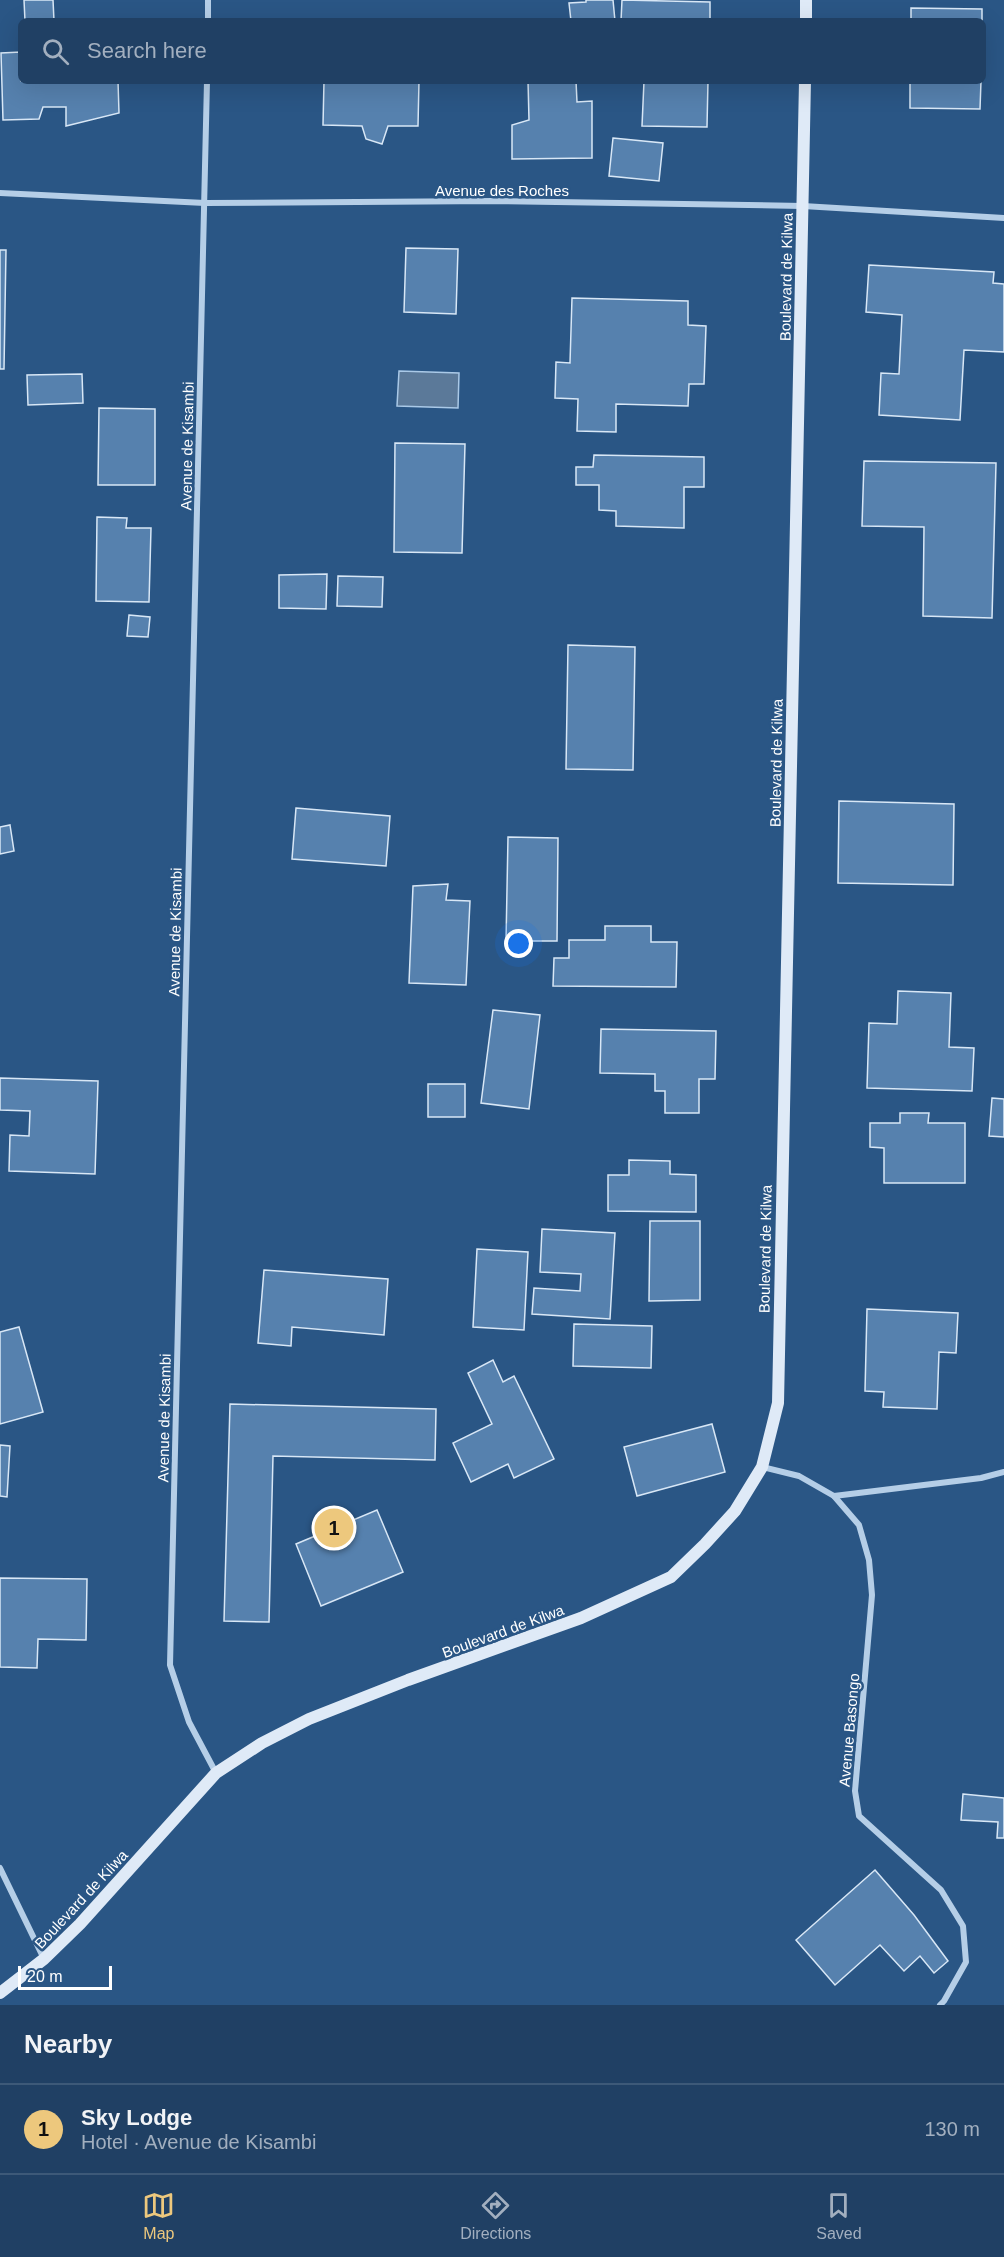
<!DOCTYPE html>
<html lang="en">
<head>
<meta charset="utf-8">
<style>
  :root { --surface:#204064; --page:#2d4b6d; --text:#f1f3f6; --muted:#a2afbf; --line:#3d5978; --accent:#edc87d }
  body { margin:0; font-family:Arial,sans-serif; background:var(--page); color:var(--text) }
  .scale { position:absolute; left:18px; bottom:15px; width:94px; box-sizing:border-box; padding-left:6px; border:3px solid #fff; border-top:0; font-size:16px; line-height:21px; white-space:nowrap; color:#fff; -webkit-text-stroke:4px #2a5685; paint-order:stroke }
  .you { position:absolute; left:519px; top:944px; width:21px; height:21px; margin:-15px; border:4px solid #fff; border-radius:50%; background:#1a73e8; box-shadow:0 0 0 9px #1a73e833 }
  .badge { display:grid; place-items:center; width:39px; height:39px; border-radius:50%; background:var(--accent); color:#111; font-size:20px; font-weight:700 }
  .pin { position:absolute; translate:-50% -50%; border:3px solid #fff; box-shadow:0 2px 6px #0006 }
  .list { margin:0; padding:0; list-style:none }
  h2 { display:flex; justify-content:space-between; align-items:center; height:78px; margin:0; padding:0 24px; font-size:26px }
  h2 small { font-size:20px; font-weight:400; color:var(--muted) }
  .list li { display:grid; grid-template-columns:39px 1fr auto; gap:18px; align-items:center; box-sizing:border-box; height:90px; padding:0 24px; border-top:2px solid var(--line) }
  .list b { display:block; font-size:22px; white-space:nowrap }
  .list p { margin:0; font-size:20px; white-space:nowrap; color:var(--muted) }
  .list em { font-size:20px; font-style:normal; color:var(--muted) }
  .icon { flex:none; width:33px; height:33px; fill:none; stroke:currentColor; stroke-width:2; stroke-linecap:round; stroke-linejoin:round }
  .map { position:relative; flex:none; width:1004px; height:2005px; overflow:hidden }
  .search { position:absolute; background:var(--surface); box-shadow:0 6px 24px #0002; left:18px; right:18px; top:18px; height:66px; display:flex; align-items:center; gap:15px; box-sizing:border-box; padding:0 21px; border-radius:9px; color:var(--muted); font-size:22px }
  .sheet { height:168px; background:var(--surface) }
  nav { display:flex; justify-content:space-around; align-items:center; box-sizing:border-box; height:84px; border-top:2px solid var(--line); background:var(--surface); font-size:16px; color:var(--muted) }
  nav a { display:grid; justify-items:center; gap:3px }
  nav .on { color:var(--accent) }
  .map>svg:first-child { display:block }
  .water { fill:#5b7999; stroke:#aac9e7; stroke-width:1.5 }
  .building { fill:#5681ae; stroke:#d8e7f6; stroke-width:1.5 }
  .lines { fill:none; stroke-linecap:round; stroke-linejoin:round }
  .street { stroke:#b5cee7; stroke-width:6 }
  .secondary { stroke:#dfeaf7; stroke-width:12 }
  .labels { text-anchor:middle; dominant-baseline:central; stroke-width:5; stroke-linejoin:round; paint-order:stroke }
  .street-label { font-size:15px; fill:#fff; stroke:#2a5685 }
</style>
</head>
<body>
<div class="map">
<svg width="1004" height="2005" viewBox="0 0 1004 2005">
  <rect width="100%" height="100%" fill="#2a5685"/>
  <polygon class="water" points="399,371 459,373 458,408 397,406"/>
  <g class="building">
    <polygon points="24,0 53,0 54,21 25,21"/>
    <polygon points="586,0 613,0 615,21 571,21 569,3 586,2"/>
    <polygon points="622,0 710,2 710,21 621,21"/>
    <polygon points="911,8 982,9 982,21 911,21"/>
    <polygon points="21,52 21,81 118,81 119,113 66,126 66,107 43,107 39,119 3,120 1,53"/>
    <polygon points="324,81 419,81 418,126 388,126 382,144 366,139 362,126 323,125"/>
    <polygon points="528,81 576,81 577,102 592,101 592,158 512,159 512,125 529,120"/>
    <polygon points="644,81 708,81 707,127 642,126"/>
    <polygon points="910,81 981,81 980,109 910,108"/>
    <polygon points="613,138 663,143 659,181 609,176"/>
    <polygon points="406,248 458,249 456,314 404,312"/>
    <polygon points="0,250 6,250 4,369 0,369"/>
    <polygon points="869,265 994,272 993,283 1004,284 1004,352 964,350 960,420 879,415 881,373 899,374 902,315 866,312"/>
    <polygon points="572,298 688,301 688,325 706,326 704,384 689,384 688,406 616,404 616,432 577,431 578,399 555,398 556,362 570,363"/>
    <polygon points="82,374 83,403 28,405 27,375"/>
    <polygon points="99,408 155,409 155,485 98,485"/>
    <polygon points="395,443 465,444 462,553 394,552"/>
    <polygon points="594,455 704,457 704,487 684,487 684,528 616,526 616,511 599,510 599,485 576,485 576,467 593,467"/>
    <polygon points="864,461 996,463 992,618 923,616 924,527 862,526"/>
    <polygon points="97,517 127,518 126,528 151,528 149,602 96,601"/>
    <polygon points="327,574 326,609 279,608 279,575"/>
    <polygon points="338,576 383,577 382,607 337,606"/>
    <polygon points="129,615 150,617 148,637 127,636"/>
    <polygon points="568,645 635,647 633,770 566,769"/>
    <polygon points="839,801 954,804 953,885 838,883"/>
    <polygon points="296,808 390,816 386,866 292,859"/>
    <polygon points="10,825 14,851 0,854 0,827"/>
    <polygon points="508,837 558,838 557,941 506,941"/>
    <polygon points="448,884 446,900 470,901 466,985 409,983 413,886"/>
    <polygon points="605,926 651,926 651,942 677,942 676,987 553,986 554,958 569,958 569,940 605,940"/>
    <polygon points="898,991 951,993 949,1047 974,1048 972,1091 867,1088 869,1023 897,1024"/>
    <polygon points="493,1010 540,1015 529,1109 481,1103"/>
    <polygon points="601,1029 716,1031 715,1079 699,1079 699,1113 665,1113 665,1091 655,1091 655,1074 600,1073"/>
    <polygon points="0,1078 98,1081 95,1174 9,1171 10,1135 29,1136 30,1111 0,1110"/>
    <rect x="428" y="1084" width="37" height="33"/>
    <polygon points="992,1098 1004,1099 1004,1137 989,1136"/>
    <polygon points="900,1113 929,1113 928,1123 965,1123 965,1183 884,1183 884,1148 870,1147 870,1123 900,1123"/>
    <polygon points="629,1160 670,1161 670,1174 696,1175 696,1212 608,1211 608,1175 629,1175"/>
    <polygon points="650,1221 700,1221 700,1300 649,1301"/>
    <polygon points="542,1229 615,1233 610,1319 532,1314 534,1288 580,1291 581,1274 540,1272"/>
    <polygon points="477,1249 528,1252 524,1330 473,1327"/>
    <polygon points="264,1270 388,1279 384,1335 292,1327 291,1346 258,1343"/>
    <polygon points="867,1309 958,1313 956,1353 939,1352 937,1409 883,1407 884,1392 865,1391"/>
    <polygon points="574,1324 652,1326 651,1368 573,1366"/>
    <polygon points="19,1327 43,1412 0,1424 0,1332"/>
    <polygon points="493,1360 503,1382 514,1376 554,1459 514,1478 508,1464 471,1482 453,1443 492,1424 468,1373"/>
    <polygon points="230,1404 436,1409 435,1460 273,1456 269,1622 224,1621"/>
    <polygon points="712,1424 725,1472 637,1496 624,1447"/>
    <polygon points="0,1445 10,1446 7,1497 0,1496"/>
    <polygon points="377,1510 403,1572 321,1606 296,1544"/>
    <polygon points="0,1578 87,1579 86,1640 38,1639 37,1668 0,1667"/>
    <polygon points="963,1794 1004,1798 1004,1838 997,1838 998,1822 961,1820"/>
    <polygon points="875,1870 914,1915 948,1961 934,1973 920,1956 904,1971 880,1945 835,1985 796,1940"/>
  </g>
  <g class="lines">
    <g class="street">
      <polyline points="208,21 208,0"/>
      <polyline points="207,81 170,1665 189,1722 216,1773"/>
      <polyline points="0,193 205,203 494,201 803,206 1004,218"/>
      <polyline points="762,1467 799,1476 834,1496 859,1525 869,1560 872,1595 855,1791 859,1816 941,1890 963,1926 966,1962 944,2001 940,2005"/>
      <polyline points="834,1496 981,1478 1004,1472"/>
      <polyline points="0,1868 44,1959"/>
    </g>
    <g class="secondary">
      <polyline points="806,21 806,0"/>
      <polyline points="0,1993 44,1959 80,1924 216,1773 262,1743 309,1719 408,1680 581,1618 671,1577 705,1544 735,1511 762,1467 778,1403 805,81"/>
    </g>
  </g>
  <g class="labels">
    <g class="street-label">
      <text x="502" y="190">Avenue des Roches</text>
      <text transform="translate(786 277) rotate(-89)">Boulevard de Kilwa</text>
      <text transform="translate(187 446) rotate(-89)">Avenue de Kisambi</text>
      <text transform="translate(776 763) rotate(-89)">Boulevard de Kilwa</text>
      <text transform="translate(175 932) rotate(-89)">Avenue de Kisambi</text>
      <text transform="translate(765 1249) rotate(-89)">Boulevard de Kilwa</text>
      <text transform="translate(164 1418) rotate(-89)">Avenue de Kisambi</text>
      <text transform="translate(503 1631) rotate(-20)">Boulevard de Kilwa</text>
      <text transform="translate(849 1730) rotate(-85)">Avenue Basongo</text>
      <text transform="translate(81 1899) rotate(-47)">Boulevard de Kilwa</text>
    </g>
  </g>
</svg>
<div class="scale">20 m</div>
<div class="you"></div>
<div class="pin badge" style="left:334px;top:1528px">1</div>
<div class="search"><svg class="icon" aria-label="search" viewBox="0 0 24 24"><circle cx="10" cy="10" r="6"/><path d="M15 15l6 6"/></svg>Search here</div>
</div>
<section class="sheet">
<h2>Nearby<small></small></h2>
<ul class="list">
<li><span class="badge">1</span><div><b>Sky Lodge</b><p>Hotel · Avenue de Kisambi</p></div><em>130 m</em></li>
</ul>
</section>
<nav>
<a class="on"><svg class="icon" aria-label="map" viewBox="0 0 24 24"><path d="M3 6l6-2 6 2 6-2v14l-6 2-6-2-6 2zM9 4v14M15 6v14"/></svg>Map</a>
<a><svg class="icon" aria-label="directions" viewBox="0 0 24 24"><path d="M12 3l9 9-9 9-9-9zM9 14v-3h6M13 9l2 2-2 2"/></svg>Directions</a>
<a><svg class="icon" aria-label="saved" viewBox="0 0 24 24"><path d="M7 4h10v16l-5-4-5 4z"/></svg>Saved</a>
</nav>
</body>
</html>
